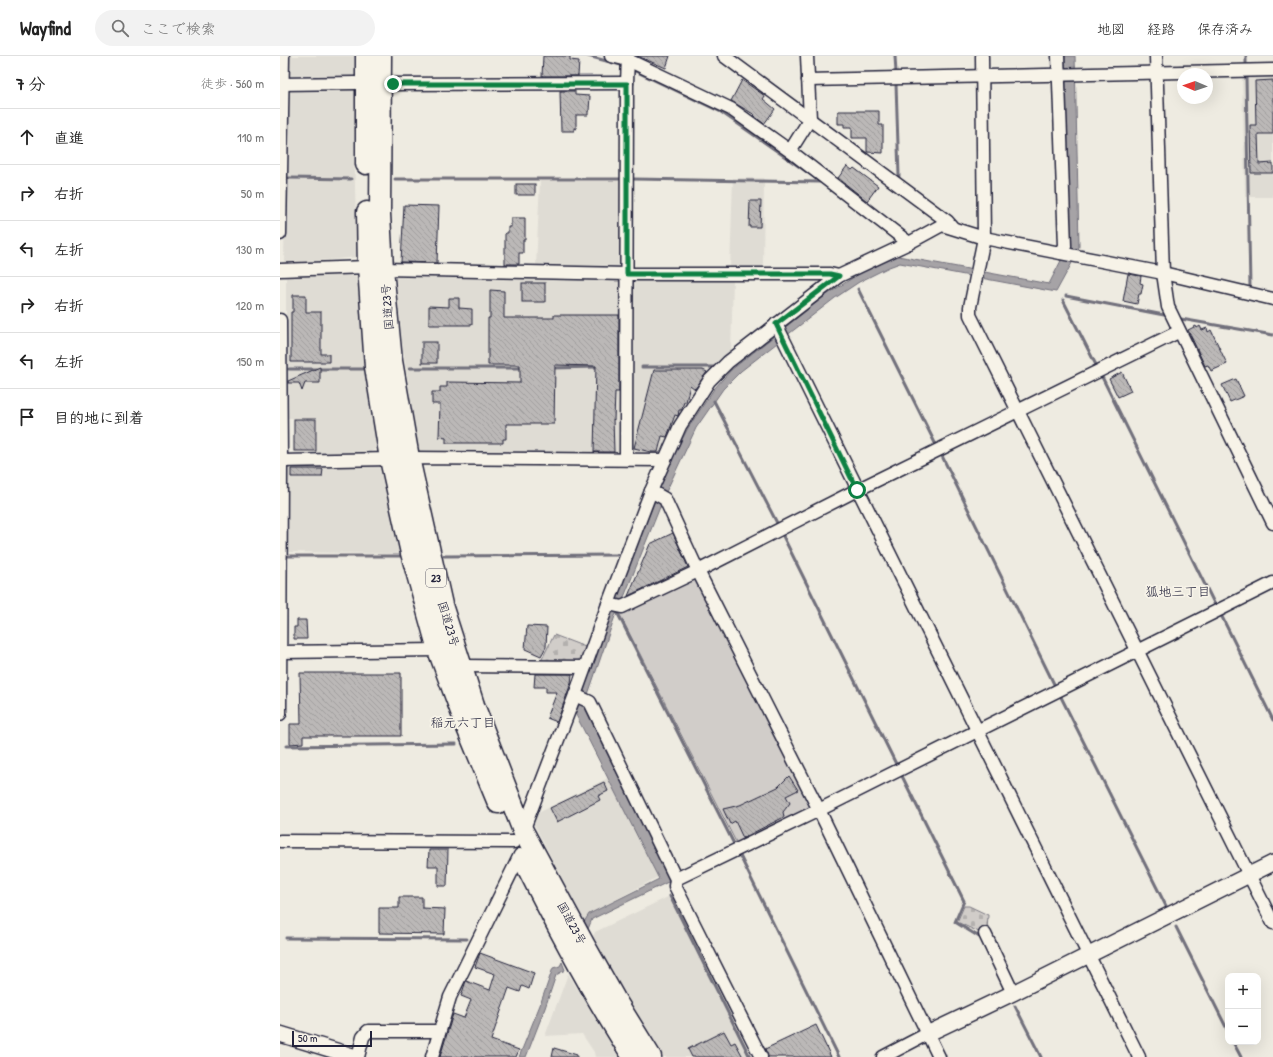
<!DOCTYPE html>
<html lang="ja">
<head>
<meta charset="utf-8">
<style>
  :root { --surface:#fff; --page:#f2f2f2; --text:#222; --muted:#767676; --line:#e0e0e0 }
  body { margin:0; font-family:"Patrick Hand","Klee One",sans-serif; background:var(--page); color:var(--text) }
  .controls { position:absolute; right:12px; bottom:12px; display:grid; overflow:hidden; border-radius:8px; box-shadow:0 4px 16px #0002 }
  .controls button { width:36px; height:36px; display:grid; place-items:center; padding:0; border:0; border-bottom:1px solid var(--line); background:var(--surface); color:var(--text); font:20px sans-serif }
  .compass { position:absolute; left:897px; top:12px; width:36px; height:36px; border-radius:50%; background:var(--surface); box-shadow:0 4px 16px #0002; rotate:272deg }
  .scale { position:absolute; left:12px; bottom:10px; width:80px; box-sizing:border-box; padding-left:4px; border:2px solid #22223b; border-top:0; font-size:11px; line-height:14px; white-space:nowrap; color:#22223b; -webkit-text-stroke:3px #f7f3e8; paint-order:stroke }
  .stop { position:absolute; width:12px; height:12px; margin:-9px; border:3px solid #0b8043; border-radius:50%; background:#fff }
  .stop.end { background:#0b8043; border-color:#fff; box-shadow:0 1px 4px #0008 }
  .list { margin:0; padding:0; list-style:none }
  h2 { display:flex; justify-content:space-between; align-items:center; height:52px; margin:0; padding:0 16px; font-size:17px }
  h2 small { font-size:13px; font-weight:400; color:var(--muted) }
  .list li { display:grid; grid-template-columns:26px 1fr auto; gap:12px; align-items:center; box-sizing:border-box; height:56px; padding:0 16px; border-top:1px solid var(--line) }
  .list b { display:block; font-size:15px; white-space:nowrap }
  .list em { font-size:13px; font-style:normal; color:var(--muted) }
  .icon { flex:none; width:22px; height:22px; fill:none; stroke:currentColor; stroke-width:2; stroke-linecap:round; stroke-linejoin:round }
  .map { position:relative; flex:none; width:993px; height:1001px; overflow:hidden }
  header { display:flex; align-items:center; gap:24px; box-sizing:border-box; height:56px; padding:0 20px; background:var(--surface); border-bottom:1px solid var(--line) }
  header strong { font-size:19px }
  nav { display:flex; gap:22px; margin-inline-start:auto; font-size:14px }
  .search { width:280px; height:36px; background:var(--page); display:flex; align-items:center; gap:10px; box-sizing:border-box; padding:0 14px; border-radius:22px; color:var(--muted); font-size:15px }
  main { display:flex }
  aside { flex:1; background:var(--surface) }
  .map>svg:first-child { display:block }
  .built { fill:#dfdcd4 }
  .grass { fill:#d1cdc9; stroke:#7a7882 }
  .cemetery { fill:url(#cemetery-stones); stroke:#7a7882 }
  .water { fill:#a6a3a6; stroke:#716f7b }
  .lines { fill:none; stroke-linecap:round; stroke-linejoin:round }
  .stream { stroke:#716f7b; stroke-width:3 }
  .building { fill:url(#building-back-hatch); stroke:#22223b }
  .minor-casing { stroke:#22223b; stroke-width:15 }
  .tertiary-casing { stroke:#22223b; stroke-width:18 }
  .trunk-casing { stroke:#22223b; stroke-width:23 }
  .minor { stroke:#f7f3e8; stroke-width:12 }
  .tertiary { stroke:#f7f3e8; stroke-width:15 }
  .trunk { stroke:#f7f3e8; stroke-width:20 }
  .route { stroke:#0b8043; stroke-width:5 }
  .labels { text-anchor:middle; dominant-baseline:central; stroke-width:3.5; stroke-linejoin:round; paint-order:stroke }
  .shield { fill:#f7f3e8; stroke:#62616f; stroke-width:1 }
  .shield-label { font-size:11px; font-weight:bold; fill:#22223b }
  .street-label { font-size:12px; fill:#22223b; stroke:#f7f3e8 }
  .neighbourhood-label { font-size:13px; fill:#22223b; stroke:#f7f3e8 }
</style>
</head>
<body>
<header>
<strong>Wayfind</strong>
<div class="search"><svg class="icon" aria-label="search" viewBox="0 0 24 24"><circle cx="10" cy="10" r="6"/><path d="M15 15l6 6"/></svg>ここで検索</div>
<nav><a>地図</a><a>経路</a><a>保存済み</a></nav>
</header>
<main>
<aside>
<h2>7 分<small>徒歩 · 560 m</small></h2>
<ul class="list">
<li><svg class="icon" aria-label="ahead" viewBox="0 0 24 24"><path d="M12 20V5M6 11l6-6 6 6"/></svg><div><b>直進</b></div><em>110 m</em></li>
<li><svg class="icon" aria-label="right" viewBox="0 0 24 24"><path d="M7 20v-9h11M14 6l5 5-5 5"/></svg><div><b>右折</b></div><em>50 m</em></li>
<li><svg class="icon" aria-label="left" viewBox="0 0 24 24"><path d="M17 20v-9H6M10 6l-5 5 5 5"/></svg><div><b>左折</b></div><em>130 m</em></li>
<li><svg class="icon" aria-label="right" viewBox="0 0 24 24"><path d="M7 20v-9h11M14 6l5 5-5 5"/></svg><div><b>右折</b></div><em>120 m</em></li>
<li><svg class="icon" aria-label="left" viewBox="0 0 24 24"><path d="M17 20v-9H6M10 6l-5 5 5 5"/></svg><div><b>左折</b></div><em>150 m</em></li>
<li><svg class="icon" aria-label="arrive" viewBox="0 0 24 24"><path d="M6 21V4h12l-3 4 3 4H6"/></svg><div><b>目的地に到着</b></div></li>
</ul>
</aside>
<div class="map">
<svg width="993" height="1001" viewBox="0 0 993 1001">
  <defs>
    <pattern id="cemetery-stones" width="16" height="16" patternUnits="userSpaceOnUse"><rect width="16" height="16" fill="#d1cdc9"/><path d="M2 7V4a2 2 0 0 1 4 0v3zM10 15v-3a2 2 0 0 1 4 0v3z" fill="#b3b0ae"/></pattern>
    <pattern id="building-back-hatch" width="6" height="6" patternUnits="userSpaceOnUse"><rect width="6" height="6" fill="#bbb8b7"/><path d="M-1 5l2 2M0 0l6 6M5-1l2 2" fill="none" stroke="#a09e9e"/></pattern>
  </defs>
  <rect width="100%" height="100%" fill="#eeebe1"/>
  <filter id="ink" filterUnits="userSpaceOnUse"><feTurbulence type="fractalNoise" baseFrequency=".025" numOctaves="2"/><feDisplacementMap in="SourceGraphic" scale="8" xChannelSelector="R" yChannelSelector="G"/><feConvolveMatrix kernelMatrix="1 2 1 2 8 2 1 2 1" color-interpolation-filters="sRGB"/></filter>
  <g filter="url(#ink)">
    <g class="built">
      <rect x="8" y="0" width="68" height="23"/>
      <polygon points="993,20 993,141 965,141 962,21"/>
      <polygon points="7,31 76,33 74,96 77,201 20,207 4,207"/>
      <polygon points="453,122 484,122 483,214 450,215"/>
      <polygon points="260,125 342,125 342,209 336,213 256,211"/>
      <polygon points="6,219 79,220 100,390 90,396 73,398 37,399 37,362 6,362"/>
      <polygon points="116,221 342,224 342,399 139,396 122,287"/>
      <polygon points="453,223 451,298 381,400 352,399 353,224"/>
      <polygon points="7,410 102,410 122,498 5,496"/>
      <polygon points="328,722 378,821 309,858 304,866 253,766 256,758"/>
      <polygon points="390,840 470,1001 382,1001 312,883 315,876"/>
      <polygon points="288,918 341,1001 315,1001 314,996 302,978 265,980"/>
    </g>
    <polygon class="grass" points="415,522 531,749 530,753 457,788 339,557 343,557"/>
    <g class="cemetery">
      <polygon points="274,579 308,592 303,606 261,605"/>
      <polygon points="684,850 689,850 708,859 707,875 701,877 677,866"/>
    </g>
    <g class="water">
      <polygon points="785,0 795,0 799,190 798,196 776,236 620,207 609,211 579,226 555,242 461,315 443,333 416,372 386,436 342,546 335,560 304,650 390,825 312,863 308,873 304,866 309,858 379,823 294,655 335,544 390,407 408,372 434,333 451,314 545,240 580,217 618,200 769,228 789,189"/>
      <polygon points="282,906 285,914 276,919 265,952 246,1001 239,1001 260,949 273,912 280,910"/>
    </g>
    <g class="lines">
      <g class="stream">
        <polyline points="308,0 341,9"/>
        <polyline points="615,0 616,17"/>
        <polyline points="966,0 966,11"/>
        <polyline points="355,15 441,56 537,123"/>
        <polyline points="966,21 970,231"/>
        <polyline points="616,28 619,120"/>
        <polyline points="9,122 71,123"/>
        <polyline points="115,123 342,123"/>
        <polyline points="354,123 541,126"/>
        <polyline points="578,233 655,387"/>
        <polyline points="786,240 884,259"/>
        <polyline points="783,244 816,309"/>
        <polyline points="901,263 993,279"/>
        <polyline points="362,311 435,311"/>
        <polyline points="130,312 242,312"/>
        <polyline points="272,312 318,311"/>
        <polyline points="9,313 85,313"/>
        <polyline points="822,321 935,549"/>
        <polyline points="434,345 497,467"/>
        <polyline points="662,400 774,628"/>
        <polyline points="503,480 616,708"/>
        <polyline points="5,500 120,500"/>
        <polyline points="164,500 338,499"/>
        <polyline points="337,556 454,788"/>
        <polyline points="942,561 993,664"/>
        <polyline points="781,641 886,850"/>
        <polyline points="6,690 176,688"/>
        <polyline points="622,720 684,845 675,866 701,882"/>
        <polyline points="460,800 559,1001"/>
        <polyline points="390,840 470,1001"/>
        <polyline points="896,871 948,975"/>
        <polyline points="6,882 187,883"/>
        <polyline points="735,950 761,1001"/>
        <polyline points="953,986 961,1001"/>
      </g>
    </g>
    <g class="building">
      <polygon points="263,0 290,0 290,4 299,5 298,20 262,20"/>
      <polygon points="357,0 390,0 386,12"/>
      <polygon points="462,24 485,40 483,43 495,53 484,68 474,60 475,59 451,45"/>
      <polygon points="993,24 993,78 978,78 979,108 993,107 993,117 971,117 970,69 976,69 975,25"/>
      <polygon points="280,35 295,35 295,39 310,40 309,55 308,55 308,59 296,59 296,73 294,72 294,75 281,75"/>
      <polygon points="558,55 599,55 599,69 603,69 603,97 587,96 587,82 572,82 572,71 564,71 564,68 558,68"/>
      <polygon points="567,110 572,114 574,112 598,130 587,145 558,122"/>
      <rect x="236" y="128" width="19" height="11"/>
      <polygon points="470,145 481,145 480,171 469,171"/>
      <polygon points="124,149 159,150 157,207 121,206"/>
      <polygon points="231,162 245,162 245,184 243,184 243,197 239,197 239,208 225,208 225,177 228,177 228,171 231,171"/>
      <polygon points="848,218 861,220 860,227 863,228 861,238 859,238 857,248 843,245"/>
      <rect x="242" y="227" width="23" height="19"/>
      <polygon points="210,234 224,235 224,262 274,262 274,259 339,259 339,336 335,336 334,364 333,363 334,396 314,396 316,310 275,309 274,368 226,368 226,383 223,383 223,387 166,387 166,382 159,381 160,348 152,348 152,336 160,336 160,331 167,331 167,326 240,327 240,309 208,309 208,262 210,262"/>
      <polygon points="13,239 26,239 26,256 41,256 41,298 49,298 49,306 11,306 11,256 13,256"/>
      <polygon points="169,242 179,242 179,252 192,253 192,269 149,269 149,250 169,251"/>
      <polygon points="916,270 917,272 920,270 922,274 927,272 928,276 931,274 947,308 931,315 928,309 925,310 908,274"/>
      <rect x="142" y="286" width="15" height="21"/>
      <polygon points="40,311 40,327 25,327 22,335 19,327 8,327 8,325"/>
      <polygon points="374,314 423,314 427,316 415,333 410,329 406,346 404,346 402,352 401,354 399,354 398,360 395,359 387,381 382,380 378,396 371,396 354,392"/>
      <polygon points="842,316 851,335 838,341 829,323"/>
      <polygon points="956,323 964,340 950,346 942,329"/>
      <rect x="14" y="363" width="22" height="32"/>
      <polygon points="11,413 43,413 42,421 11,421"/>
      <polygon points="393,477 408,511 348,540 370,488"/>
      <polygon points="17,564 26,564 27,583 14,583 14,571 17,571"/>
      <polygon points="247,570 267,571 266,591 261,600 245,593"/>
      <polygon points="20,617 121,617 121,680 23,680 23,687 10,688 10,668 21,668"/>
      <polygon points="255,618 292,618 291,627 277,666 267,662 277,636 266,636 266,631 254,631"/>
      <polygon points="509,720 518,734 506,740 510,747 503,756 504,761 463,782 455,765 450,768 443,753 460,749 498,731"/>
      <polygon points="324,726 328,735 318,740 320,744 277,766 270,752"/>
      <polygon points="149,794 168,794 167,830 158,830 158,810 148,810"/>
      <polygon points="119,841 142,841 142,852 165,853 164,878 99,877 99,852 119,852"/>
      <polygon points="200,897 254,917 249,933 242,930 240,936 229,932 211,984 239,994 236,1001 160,1001 173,958 184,962 191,944 181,940 186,925 210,934 215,918 195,911"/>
      <polygon points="536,969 551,1001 488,1001 485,993"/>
      <polygon points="444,975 451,988 455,986 463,1001 412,1001 408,993"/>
      <polygon points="274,992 297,999 297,1001 272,1001"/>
    </g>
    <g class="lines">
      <g class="minor-casing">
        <g id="minor">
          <polyline points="331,0 348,4 451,53 510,95 629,187"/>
          <polyline points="444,0 667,165 673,172"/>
          <polyline points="702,0 704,182 690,251 690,259 993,867"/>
          <polyline points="778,0 785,190 781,197"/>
          <polyline points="876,0 883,217 888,251 993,467"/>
          <polyline points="528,24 993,14"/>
          <polyline points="0,28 75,27"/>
          <polyline points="113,28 347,27"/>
          <polyline points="510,95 530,63 527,0"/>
          <polyline points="0,178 3,0"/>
          <polyline points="103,213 347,218 550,218 559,220"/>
          <polyline points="0,214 88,211"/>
          <polyline points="0,264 1,405 0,658"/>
          <polyline points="496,268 859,1001"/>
          <polyline points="346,403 347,27 348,0"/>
          <polyline points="0,405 110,403 129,402 385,404"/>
          <polyline points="371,435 385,443 418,515 539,754 659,1001"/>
          <polyline points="328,548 342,551 418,515 577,434 898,276"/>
          <polyline points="0,596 158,594"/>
          <polyline points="182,610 305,611"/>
          <polyline points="295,639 310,646 396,823 395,830 481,1001"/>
          <polyline points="243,775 295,639 328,548 371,435 400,370 429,325 448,306 559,220 629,187 662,169 704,182 883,217 993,243"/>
          <polyline points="0,785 234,786"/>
          <polyline points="396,823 539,754 993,527"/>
          <polyline points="705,878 733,937"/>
          <polyline points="78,1001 83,981 88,975 159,975"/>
          <polyline points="152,1001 170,941 240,799"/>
          <polyline points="603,1001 647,978"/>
        </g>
      </g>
      <g class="tertiary-casing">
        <g id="tertiary">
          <polyline points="0,978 76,1001"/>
          <polyline points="647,978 733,937 993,807"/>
        </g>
      </g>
      <g class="trunk-casing">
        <g id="trunk">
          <polyline points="101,0 100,158 103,213 112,305 129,402 162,549 194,649 243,775 304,888 335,943 371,1001"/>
          <polyline points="86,108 86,0"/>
          <polyline points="87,156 88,211 95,311 110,403 131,497 158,594 187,672 218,747"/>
          <path d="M246,809C279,875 313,939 353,1001"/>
        </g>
      </g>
      <use href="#minor" class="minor"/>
      <use href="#tertiary" class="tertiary"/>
      <use href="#trunk" class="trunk"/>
    </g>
  </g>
  <g class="lines" filter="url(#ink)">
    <polyline class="route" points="113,28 347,28 347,218 550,218 559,220 496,268 577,434"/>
  </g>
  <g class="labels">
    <rect class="shield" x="146" y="513" width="20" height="18" rx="3"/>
    <g class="shield-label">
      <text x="156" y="522">23</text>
    </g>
    <g class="street-label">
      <text transform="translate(107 251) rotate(-95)">国道23号</text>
      <text transform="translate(169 568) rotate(73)">国道23号</text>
      <text transform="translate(292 867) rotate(61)">国道23号</text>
    </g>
    <g class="neighbourhood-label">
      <text x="898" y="535">狐地三丁目</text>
      <text x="183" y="666">稲元六丁目</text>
    </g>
  </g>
</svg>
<div class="controls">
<button>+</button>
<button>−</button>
</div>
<svg class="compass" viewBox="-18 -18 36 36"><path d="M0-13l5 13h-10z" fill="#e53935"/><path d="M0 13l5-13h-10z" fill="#767676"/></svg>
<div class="scale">50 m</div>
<div class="stop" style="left:577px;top:434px"></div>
<div class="stop end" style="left:113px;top:28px"></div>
</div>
</main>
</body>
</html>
